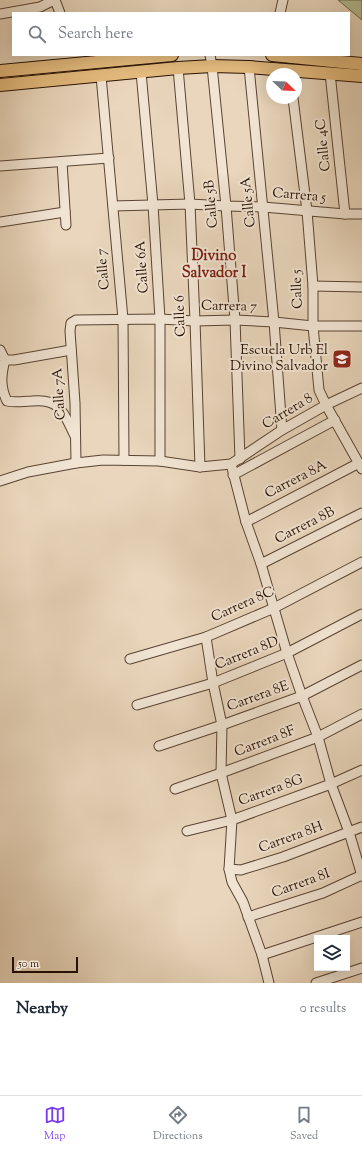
<!DOCTYPE html>
<html lang="en">
<head>
<meta charset="utf-8">
<style>
  :root { --surface:#fff; --page:#f2f2f3; --text:#1f2937; --muted:#747a83; --line:#e0e1e3; --accent:#7c3aed }
  body { margin:0; font-family:"Sorts Mill Goudy",serif; background:var(--page); color:var(--text) }
  .controls { position:absolute; right:12px; bottom:12px; display:grid; overflow:hidden; border-radius:0px; box-shadow:0 4px 16px #0002 }
  .controls button { width:36px; height:36px; display:grid; place-items:center; padding:0; border:0; border-bottom:1px solid var(--line); background:var(--surface); color:var(--text); font:20px sans-serif }
  .compass { position:absolute; left:266px; top:68px; width:36px; height:36px; border-radius:50%; background:var(--surface); box-shadow:0 4px 16px #0002; rotate:113deg }
  .scale { position:absolute; left:12px; bottom:10px; width:66px; box-sizing:border-box; padding-left:4px; border:2px solid #291204; border-top:0; font-size:11px; line-height:14px; white-space:nowrap; color:#291204; -webkit-text-stroke:3px #f1e4d3; paint-order:stroke }
  .list { margin:0; padding:0; list-style:none }
  h2 { display:flex; justify-content:space-between; align-items:center; height:52px; margin:0; padding:0 16px; font-size:17px }
  h2 small { font-size:13px; font-weight:400; color:var(--muted) }
  .icon { flex:none; width:22px; height:22px; fill:none; stroke:currentColor; stroke-width:2; stroke-linecap:round; stroke-linejoin:round }
  .map { position:relative; flex:none; width:362px; height:983px; overflow:hidden }
  .search { position:absolute; background:var(--surface); box-shadow:0 4px 16px #0002; left:12px; right:12px; top:12px; height:44px; display:flex; align-items:center; gap:10px; box-sizing:border-box; padding:0 14px; border-radius:0px; color:var(--muted); font-size:15px }
  .sheet { height:112px; background:var(--surface) }
  nav { display:flex; justify-content:space-around; align-items:center; box-sizing:border-box; height:56px; border-top:1px solid var(--line); background:var(--surface); font-size:11px; color:var(--muted) }
  nav a { display:grid; justify-items:center; gap:2px }
  nav .on { color:var(--accent) }
  .map>svg:first-child { display:block }
  .green { fill:#b3be93; stroke:#6e684c }
  .lines { fill:none; stroke-linecap:round; stroke-linejoin:round }
  .minor-casing { stroke:#594332; stroke-width:11 }
  .major-casing { stroke:#291204; stroke-width:14 }
  .minor { stroke:#f1e4d3; stroke-width:9 }
  .major { stroke:#e4bb7e; stroke-width:12 }
  .labels { text-anchor:middle; dominant-baseline:central; stroke-width:4; stroke-linejoin:round; paint-order:stroke }
  .street-label { font-size:14px; fill:#291204; stroke:#f1e4d3 }
  .poi-label { font-size:14px; fill:#291204; stroke:#f1e4d3; text-anchor:end }
  .neighbourhood-label { font-size:15px; font-weight:bold; fill:#7a1f14; stroke:#f1e4d3 }
</style>
</head>
<body>
<div class="map">
<svg width="362" height="983" viewBox="0 0 362 983">
  <rect width="100%" height="100%" fill="#e9d6bc"/>
  <filter id="stains"><feTurbulence type="fractalNoise" baseFrequency=".005" numOctaves="4"/><feColorMatrix values="0 0 0 0 .2 0 0 0 0 .09 0 0 0 0 .02 0 0 0 .5 -.17"/></filter>
  <radialGradient id="worn" r=".72"><stop offset=".6" stop-color="#630" stop-opacity="0"/><stop offset="1" stop-color="#630" stop-opacity=".3"/></radialGradient>
  <polygon class="green" points="338,0 362,0 362,20"/>
  <g class="lines">
    <g class="minor-casing">
      <g id="minor">
        <polyline points="55,0 60,13"/>
        <polyline points="280,13 283,0"/>
        <polyline points="0,14 40,7 54,0"/>
        <polyline points="210,55 212,66 226,206 235,320 240,459"/>
        <polyline points="249,67 274,322 282,430"/>
        <polyline points="178,68 190,204 195,321 200,467"/>
        <polyline points="141,72 153,205 160,319 160,461"/>
        <polyline points="330,73 345,214"/>
        <polyline points="101,76 123,319 124,460"/>
        <polyline points="293,98 307,211 313,286 313,326 319,390 326,405 362,469"/>
        <polyline points="62,162 66,225"/>
        <polyline points="0,166 109,158"/>
        <polyline points="113,206 190,204 226,206 263,207 345,214 362,214"/>
        <polyline points="0,222 65,212"/>
        <polyline points="313,286 362,287"/>
        <path d="M0,350L5,360C1,375 0,387 7,401C16,403 24,401 32,401C61,398 64,414 75,436"/>
        <polyline points="5,360 14,360 71,350"/>
        <polyline points="76,463 75,403 70,331 71,323 76,320 160,319 195,321 235,320 274,322 313,326 362,326"/>
        <polyline points="231,464 246,522 261,564 287,653 302,696 318,737 331,784 349,832 362,876"/>
        <polyline points="233,475 335,420"/>
        <polyline points="0,481 28,472 76,463 103,460 160,461 200,467 231,464 282,430 326,405 362,388"/>
        <polyline points="246,522 359,463"/>
        <polyline points="261,564 362,513"/>
        <polyline points="206,637 213,683 222,725 221,773 232,820 229,869 232,882 243,902 262,955 269,983"/>
        <polyline points="130,659 206,637 274,608 362,562"/>
        <polyline points="137,705 213,683 287,653 362,614"/>
        <polyline points="159,746 222,725 302,696 362,665"/>
        <polyline points="175,789 221,773 318,737 362,714"/>
        <polyline points="187,831 232,820 331,784 362,770"/>
        <polyline points="229,869 241,870 283,857 362,827"/>
        <polyline points="248,917 323,893 362,875"/>
        <polyline points="262,955 362,922"/>
        <polyline points="316,983 362,968"/>
      </g>
    </g>
    <g class="major-casing">
      <g id="major">
        <polyline points="272,55 362,64"/>
        <polyline points="0,71 172,55"/>
        <polyline points="0,85 178,68 212,66 249,67 362,76"/>
      </g>
    </g>
    <use href="#minor" class="minor"/>
    <use href="#major" class="major"/>
  </g>
  <defs>
    <g id="school-square" transform="scale(1)"><rect x="-9" y="-9" width="18" height="18" rx="4" fill="#8f2418" stroke="#f1e4d3"/><path d="M0-5L7-2L0 1L-7-2ZM-4 1L0 2.5L4 1V4Q0 6-4 4Z" fill="#fff"/></g>
  </defs>
  <g fill-rule="evenodd">
    <use href="#school-square" x="342" y="359"/>
  </g>
  <g class="labels">
    <g class="street-label">
      <text transform="translate(324 145) rotate(-96)">Calle 4C</text>
      <text transform="translate(299 196) rotate(5)">Carrera 5</text>
      <text transform="translate(249 202) rotate(-96)">Calle 5A</text>
      <text transform="translate(212 204) rotate(-95)">Calle 5B</text>
      <text transform="translate(143 267) rotate(-94)">Calle 6A</text>
      <text transform="translate(104 269) rotate(-95)">Calle 7</text>
      <text transform="translate(298 289) rotate(-92)">Calle 5</text>
      <text transform="translate(229 307) rotate(1)">Carrera 7</text>
      <text transform="translate(181 316) rotate(-92)">Calle 6</text>
      <text transform="translate(60 394) rotate(-94)">Calle 7A</text>
      <text transform="translate(288 412) rotate(-31)">Carrera 8</text>
      <text transform="translate(296 480) rotate(-27)">Carrera 8A</text>
      <text transform="translate(305 526) rotate(-27)">Carrera 8B</text>
      <text transform="translate(243 605) rotate(-24)">Carrera 8C</text>
      <text transform="translate(247 654) rotate(-22)">Carrera 8D</text>
      <text transform="translate(258 697) rotate(-20)">Carrera 8E</text>
      <text transform="translate(265 742) rotate(-21)">Carrera 8F</text>
      <text transform="translate(271 791) rotate(-20)">Carrera 8G</text>
      <text transform="translate(291 838) rotate(-20)">Carrera 8H</text>
      <text transform="translate(301 884) rotate(-20)">Carrera 8I</text>
    </g>
    <g class="poi-label">
      <text x="328" y="351">Escuela Urb El<tspan x="328" dy="16">Divino Salvador</tspan></text>
    </g>
    <g class="neighbourhood-label">
      <text x="214" y="256">Divino<tspan x="214" dy="17">Salvador I</tspan></text>
    </g>
  </g>
  <rect width="100%" height="100%" filter="url(#stains)"/>
  <rect width="100%" height="100%" fill="url(#worn)"/>
</svg>
<div class="controls">
<button><svg class="icon" aria-label="layers" viewBox="0 0 24 24"><path d="M12 4l9 5-9 5-9-5zM3 14l9 5 9-5"/></svg></button>
</div>
<svg class="compass" viewBox="-18 -18 36 36"><path d="M0-13l5 13h-10z" fill="#e53935"/><path d="M0 13l5-13h-10z" fill="#747a83"/></svg>
<div class="scale">50 m</div>
<div class="search"><svg class="icon" aria-label="search" viewBox="0 0 24 24"><circle cx="10" cy="10" r="6"/><path d="M15 15l6 6"/></svg>Search here</div>
</div>
<section class="sheet">
<h2>Nearby<small>0 results</small></h2>
<ul class="list">
</ul>
</section>
<nav>
<a class="on"><svg class="icon" aria-label="map" viewBox="0 0 24 24"><path d="M3 6l6-2 6 2 6-2v14l-6 2-6-2-6 2zM9 4v14M15 6v14"/></svg>Map</a>
<a><svg class="icon" aria-label="directions" viewBox="0 0 24 24"><path d="M12 3l9 9-9 9-9-9zM9 14v-3h6M13 9l2 2-2 2"/></svg>Directions</a>
<a><svg class="icon" aria-label="saved" viewBox="0 0 24 24"><path d="M7 4h10v16l-5-4-5 4z"/></svg>Saved</a>
</nav>
</body>
</html>
